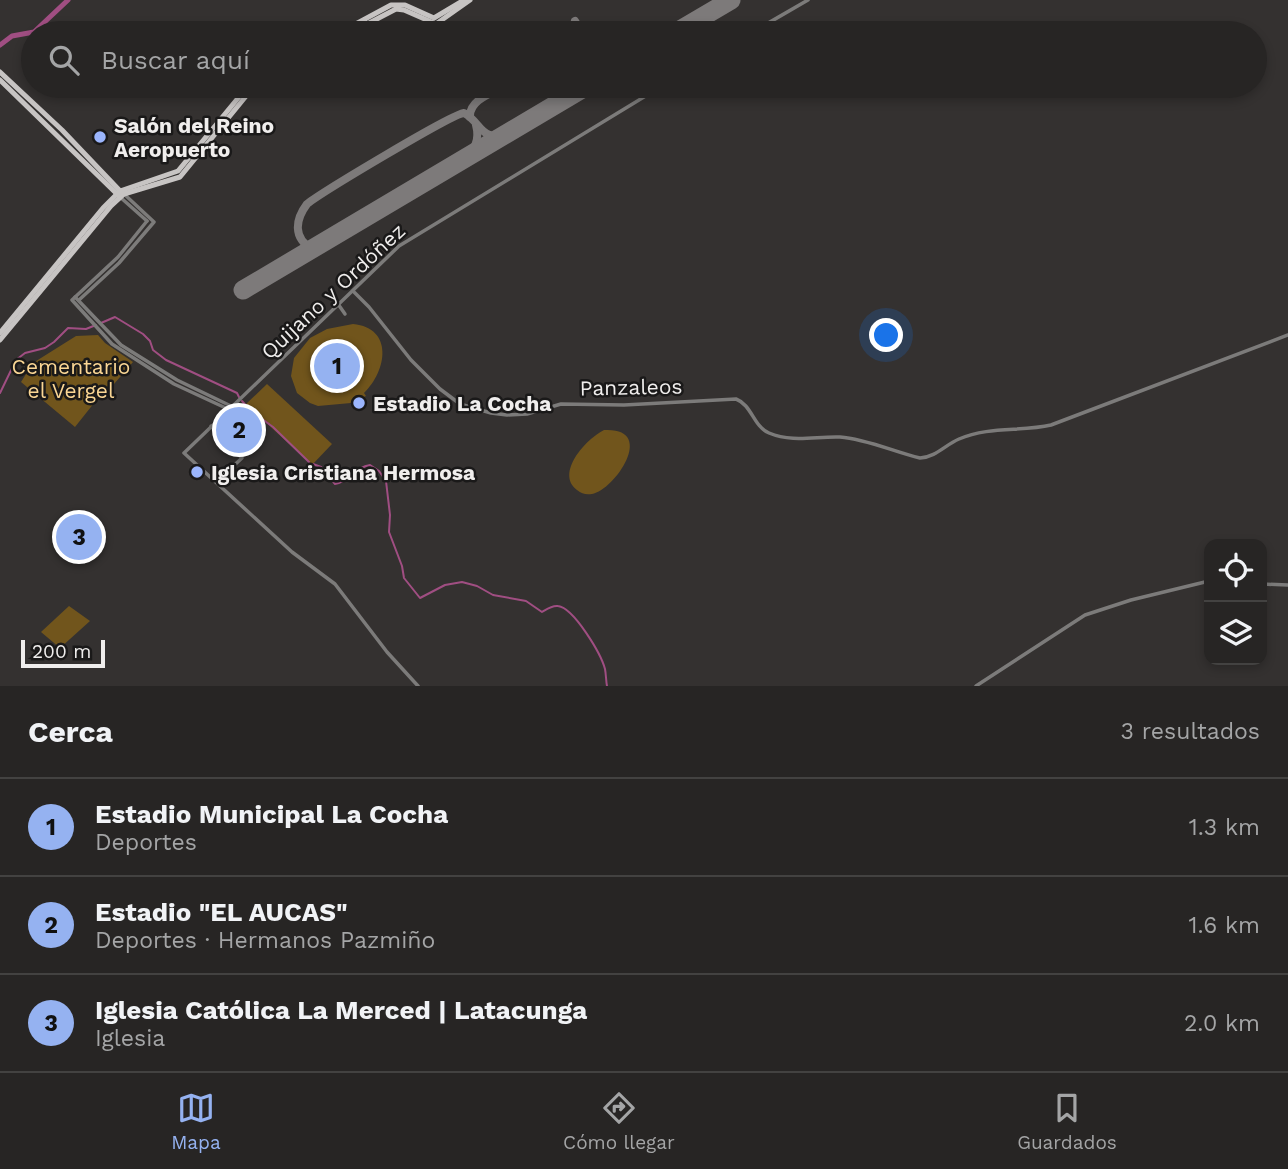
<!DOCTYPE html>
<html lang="es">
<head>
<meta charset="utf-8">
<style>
  :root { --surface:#272524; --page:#333131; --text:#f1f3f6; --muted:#a4a5a6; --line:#434241; --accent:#95b2f1 }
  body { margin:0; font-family:"Work Sans",sans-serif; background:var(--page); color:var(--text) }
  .controls { position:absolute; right:21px; bottom:21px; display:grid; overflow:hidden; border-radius:14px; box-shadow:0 4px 10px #0003 }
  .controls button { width:63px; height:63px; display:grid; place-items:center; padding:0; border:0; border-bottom:2px solid var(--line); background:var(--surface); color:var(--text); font:35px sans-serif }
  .scale { position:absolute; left:21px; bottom:18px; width:84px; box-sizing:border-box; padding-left:7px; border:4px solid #f0eeed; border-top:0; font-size:19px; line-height:24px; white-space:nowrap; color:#f0eeed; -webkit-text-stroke:5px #1a1919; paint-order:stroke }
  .you { position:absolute; left:887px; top:336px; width:24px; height:24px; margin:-18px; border:5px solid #fff; border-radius:50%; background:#1a73e8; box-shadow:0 0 0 10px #1a73e833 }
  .badge { display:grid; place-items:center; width:46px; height:46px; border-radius:50%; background:var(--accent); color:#111; font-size:23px; font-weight:700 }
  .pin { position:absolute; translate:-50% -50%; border:4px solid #fff; box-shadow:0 2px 7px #0006 }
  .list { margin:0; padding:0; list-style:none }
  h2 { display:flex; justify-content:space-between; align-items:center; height:91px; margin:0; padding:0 28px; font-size:30px }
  h2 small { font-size:23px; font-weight:400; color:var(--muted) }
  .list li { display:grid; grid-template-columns:46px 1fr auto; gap:21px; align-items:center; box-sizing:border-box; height:98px; padding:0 28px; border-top:2px solid var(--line) }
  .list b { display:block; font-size:26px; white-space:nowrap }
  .list p { margin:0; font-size:23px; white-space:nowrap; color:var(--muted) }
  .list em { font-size:23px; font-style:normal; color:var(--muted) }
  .icon { flex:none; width:38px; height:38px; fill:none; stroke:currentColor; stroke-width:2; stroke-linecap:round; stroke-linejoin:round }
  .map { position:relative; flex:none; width:1288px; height:686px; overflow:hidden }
  .search { position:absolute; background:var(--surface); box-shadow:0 4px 10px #0003; left:21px; right:21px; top:21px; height:77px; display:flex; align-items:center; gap:18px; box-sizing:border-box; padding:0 24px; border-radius:38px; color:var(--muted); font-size:26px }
  .sheet { height:385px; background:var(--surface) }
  nav { display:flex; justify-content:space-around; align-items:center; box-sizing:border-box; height:98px; border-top:2px solid var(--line); background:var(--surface); font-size:19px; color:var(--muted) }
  nav a { display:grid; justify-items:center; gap:4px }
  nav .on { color:var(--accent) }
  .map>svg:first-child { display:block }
  .green { fill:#71551c }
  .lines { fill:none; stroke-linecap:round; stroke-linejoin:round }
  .stream { stroke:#a04e82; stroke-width:2 }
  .river { stroke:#a04e82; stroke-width:5 }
  .taxiway { stroke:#7d7a7a; stroke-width:8 }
  .runway { stroke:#7d7a7a; stroke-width:19 }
  .minor { stroke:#7c7b7a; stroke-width:3.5 }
  .major { stroke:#c7c4c3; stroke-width:5 }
  .poi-dot { fill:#9bb5fd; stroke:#1a1919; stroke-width:2.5 }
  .labels { text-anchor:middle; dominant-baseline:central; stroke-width:5; stroke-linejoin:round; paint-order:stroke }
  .poi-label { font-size:21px; font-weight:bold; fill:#f0eeed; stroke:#1a1919; text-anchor:start }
  .street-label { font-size:21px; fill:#f0eeed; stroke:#1a1919 }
  .park-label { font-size:21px; fill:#fad694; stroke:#1a1919 }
</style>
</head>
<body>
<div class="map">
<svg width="1288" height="686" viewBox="0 0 1288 686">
  <rect width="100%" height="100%" fill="#343130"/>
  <g class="green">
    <path d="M353,324C394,328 387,371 364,393L366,396L351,403L318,406L310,403L297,393L291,376L294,358L310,338L327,329Z"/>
    <polygon points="76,336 98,335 105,343 133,362 114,384 110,383 75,427 21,382 33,363"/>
    <polygon points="267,384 332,444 312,465 246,404"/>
    <polygon points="238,405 265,432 244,452 217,425"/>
    <path d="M604,430C657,427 616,489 592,494C586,495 582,494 577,490C555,473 586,439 604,430Z"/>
    <polygon points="69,606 90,621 60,648 41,632"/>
  </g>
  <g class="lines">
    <g class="stream">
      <polyline points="101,323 115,317 143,334 150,341 153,350 166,360 237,393 239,397"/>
      <polyline points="0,393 16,360 25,353 45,348 54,342 68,328 86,329 96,325"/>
      <polyline points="242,401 250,410 273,427 309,462"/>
      <path d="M313,464L321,467L335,484C351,481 355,467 370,465L379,471L386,481L390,515L389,532L402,566L404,578L420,598L445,585L462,582L477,586L493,595L526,601L542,612C547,609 552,605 558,606C574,608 601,654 605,669C606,674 606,681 607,686"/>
    </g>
    <polyline class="river" points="0,45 12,36 34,32 68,0"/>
    <g class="taxiway">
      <polyline points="575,21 582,33"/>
      <polyline points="560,101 568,95 572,86"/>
      <path d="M470,117C469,100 492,93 505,86"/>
      <path d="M463,159C475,150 480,140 476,125"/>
      <path d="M312,249C293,238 295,220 307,204C322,192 452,114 464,113C483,123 480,145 511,131"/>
    </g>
    <g class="runway">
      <polyline points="675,33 731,0"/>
      <polyline points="243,290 587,86"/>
    </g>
    <g class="minor">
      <polyline points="751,33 808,0"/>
      <polyline points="120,197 147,221"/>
      <polyline points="147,221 118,257 72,300 112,344 174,384 230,410"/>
      <path d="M353,291L369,307L411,360L440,389L460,404L491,413L507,415L527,414L561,404L624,405L736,399C752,405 753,426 769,433C793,443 816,436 840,437C867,439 894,452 920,458C936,457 945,445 959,439C989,426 1021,432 1051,425L1288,335"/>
      <polyline points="75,297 121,345 177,380 233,407"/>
      <polyline points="79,300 119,263 154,222 124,194"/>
      <polyline points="338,304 345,314"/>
      <polyline points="211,426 242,458 216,482"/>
      <polyline points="1262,584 1288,585"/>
      <polyline points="418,686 387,652 335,584 292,552 184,453 399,246 662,86"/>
      <polyline points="976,686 1085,615 1131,600 1209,581"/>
    </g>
    <g class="major">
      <polyline points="339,33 391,5 405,5 434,18 464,0"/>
      <polyline points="350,33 396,9 404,10 436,24 470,0"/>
      <polyline points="0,72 62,130 122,193"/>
      <polyline points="0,80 118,195"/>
      <polyline points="0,333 103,208 120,191 178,171 248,86"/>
      <polyline points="0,340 111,206 124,194 180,177 251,90 257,86"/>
    </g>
  </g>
  <g class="poi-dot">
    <circle cx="100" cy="137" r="7"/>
    <circle cx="359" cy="403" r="7"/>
    <circle cx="197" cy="472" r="7"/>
  </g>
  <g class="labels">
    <g class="poi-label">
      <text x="114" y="125">Salón del Reino<tspan x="114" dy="24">Aeropuerto</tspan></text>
      <text x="373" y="403">Estadio La Cocha</text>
      <text x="211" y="472">Iglesia Cristiana Hermosa</text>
    </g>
    <g class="street-label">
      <text transform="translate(333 291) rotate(-43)">Quijano y Ordóñez</text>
      <text transform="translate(631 387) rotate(-1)">Panzaleos</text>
    </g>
    <g class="park-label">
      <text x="71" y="366">Cementario<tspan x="71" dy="24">el Vergel</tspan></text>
    </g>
  </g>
</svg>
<div class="controls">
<button><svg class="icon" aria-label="locate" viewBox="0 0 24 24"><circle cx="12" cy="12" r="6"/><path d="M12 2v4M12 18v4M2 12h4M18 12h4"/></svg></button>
<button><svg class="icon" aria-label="layers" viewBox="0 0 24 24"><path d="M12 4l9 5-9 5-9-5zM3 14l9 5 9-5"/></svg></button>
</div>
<div class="scale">200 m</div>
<div class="you"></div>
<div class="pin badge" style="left:337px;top:366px">1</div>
<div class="pin badge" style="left:239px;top:430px">2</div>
<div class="pin badge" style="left:79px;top:537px">3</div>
<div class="search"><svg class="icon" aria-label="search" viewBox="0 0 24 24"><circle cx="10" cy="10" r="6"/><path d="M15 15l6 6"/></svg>Buscar aquí</div>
</div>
<section class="sheet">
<h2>Cerca<small>3 resultados</small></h2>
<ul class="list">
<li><span class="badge">1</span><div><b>Estadio Municipal La Cocha</b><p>Deportes</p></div><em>1.3 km</em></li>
<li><span class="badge">2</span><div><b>Estadio &quot;EL AUCAS&quot;</b><p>Deportes · Hermanos Pazmiño</p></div><em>1.6 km</em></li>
<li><span class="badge">3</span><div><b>Iglesia Católica La Merced | Latacunga</b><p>Iglesia</p></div><em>2.0 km</em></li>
</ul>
</section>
<nav>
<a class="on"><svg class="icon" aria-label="map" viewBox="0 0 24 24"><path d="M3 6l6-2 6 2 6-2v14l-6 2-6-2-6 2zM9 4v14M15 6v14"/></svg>Mapa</a>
<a><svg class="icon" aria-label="directions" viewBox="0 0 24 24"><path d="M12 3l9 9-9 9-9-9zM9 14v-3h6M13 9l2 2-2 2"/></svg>Cómo llegar</a>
<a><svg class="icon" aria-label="saved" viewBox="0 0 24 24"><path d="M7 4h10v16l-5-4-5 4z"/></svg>Guardados</a>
</nav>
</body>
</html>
